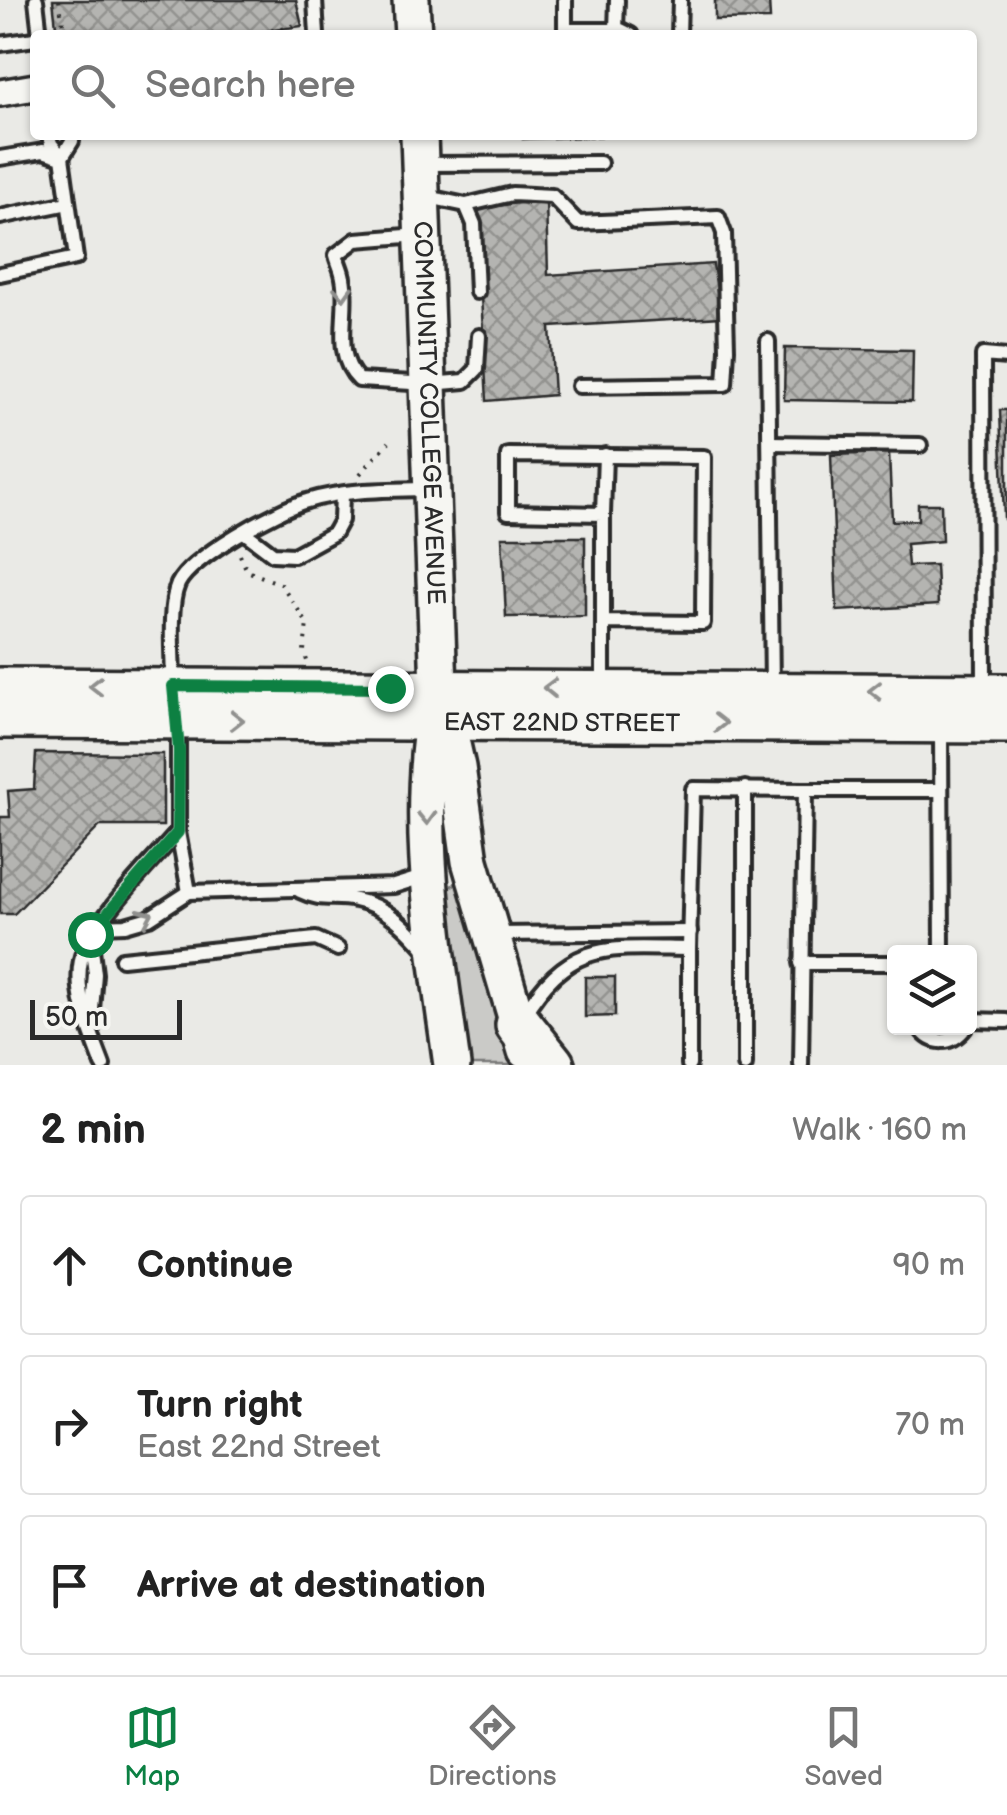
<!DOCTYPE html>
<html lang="en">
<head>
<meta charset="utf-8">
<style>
  :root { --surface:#fff; --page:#f6f6f6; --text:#222; --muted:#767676; --line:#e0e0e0; --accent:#0b8043 }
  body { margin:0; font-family:"Balsamiq Sans",sans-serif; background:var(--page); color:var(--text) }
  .controls { position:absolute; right:30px; bottom:30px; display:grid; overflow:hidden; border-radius:10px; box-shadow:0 2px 8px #0004 }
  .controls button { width:90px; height:90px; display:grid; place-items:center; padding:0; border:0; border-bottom:2px solid var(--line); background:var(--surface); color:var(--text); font:50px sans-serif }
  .scale { position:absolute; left:30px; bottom:25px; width:152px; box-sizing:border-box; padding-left:10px; border:5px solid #2b2b2b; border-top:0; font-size:28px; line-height:35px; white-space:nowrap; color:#2b2b2b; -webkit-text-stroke:8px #f6f6f2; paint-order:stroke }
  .stop { position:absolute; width:30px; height:30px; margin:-22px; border:8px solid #0b8043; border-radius:50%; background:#fff }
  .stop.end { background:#0b8043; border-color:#fff; box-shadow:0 2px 10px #0008 }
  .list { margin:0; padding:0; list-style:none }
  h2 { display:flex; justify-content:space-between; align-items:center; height:130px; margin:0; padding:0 40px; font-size:42px }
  h2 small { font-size:32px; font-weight:400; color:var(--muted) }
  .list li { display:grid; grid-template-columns:65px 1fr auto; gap:30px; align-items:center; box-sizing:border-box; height:140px; margin:0 20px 20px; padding:0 20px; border:2px solid var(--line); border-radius:10px }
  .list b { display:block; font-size:38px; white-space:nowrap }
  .list p { margin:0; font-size:32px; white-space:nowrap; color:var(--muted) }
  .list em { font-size:32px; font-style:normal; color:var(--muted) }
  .icon { flex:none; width:55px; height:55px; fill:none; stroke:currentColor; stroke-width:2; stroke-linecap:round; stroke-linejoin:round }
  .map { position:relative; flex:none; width:1007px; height:1065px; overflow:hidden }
  .search { position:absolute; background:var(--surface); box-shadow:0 2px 8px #0004; left:30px; right:30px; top:30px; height:110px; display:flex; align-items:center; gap:25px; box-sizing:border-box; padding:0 35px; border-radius:10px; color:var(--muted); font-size:38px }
  .sheet { height:610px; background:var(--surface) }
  nav { display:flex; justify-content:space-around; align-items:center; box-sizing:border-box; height:140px; border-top:2px solid var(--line); background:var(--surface); font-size:28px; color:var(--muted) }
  nav a { display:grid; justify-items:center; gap:5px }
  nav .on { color:var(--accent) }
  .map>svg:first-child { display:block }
  .grass { fill:#cacac7; stroke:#7a7a79; stroke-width:2.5 }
  .building { fill:url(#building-cross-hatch); stroke:#2b2b2b; stroke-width:2.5 }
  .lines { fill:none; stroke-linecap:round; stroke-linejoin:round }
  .lane-casing { stroke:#2b2b2b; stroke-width:20 }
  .street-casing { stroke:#2b2b2b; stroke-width:32 }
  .secondary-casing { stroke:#2b2b2b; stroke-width:42 }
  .highway-casing { stroke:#2b2b2b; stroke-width:52 }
  .path { stroke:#2b2b2b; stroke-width:4; stroke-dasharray:2.5 8; stroke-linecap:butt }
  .lane { stroke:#f6f6f2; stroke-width:12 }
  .street { stroke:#f6f6f2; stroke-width:25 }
  .secondary { stroke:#f6f6f2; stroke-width:35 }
  .highway { stroke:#f6f6f2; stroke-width:45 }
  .oneway { stroke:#90908e }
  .route { stroke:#0b8043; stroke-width:12 }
  .labels { text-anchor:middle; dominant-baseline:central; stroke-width:8; stroke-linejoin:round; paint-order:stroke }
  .street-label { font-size:25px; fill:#2b2b2b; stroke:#f6f6f2 }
</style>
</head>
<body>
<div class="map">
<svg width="1007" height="1065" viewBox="0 0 1007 1065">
  <defs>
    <pattern id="building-cross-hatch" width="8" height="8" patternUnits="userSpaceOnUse" patternTransform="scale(2.5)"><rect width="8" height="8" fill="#b4b4b1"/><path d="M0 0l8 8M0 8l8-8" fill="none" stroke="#939390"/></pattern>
  </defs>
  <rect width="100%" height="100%" fill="#eaeae6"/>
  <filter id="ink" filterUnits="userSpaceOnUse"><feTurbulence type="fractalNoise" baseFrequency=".01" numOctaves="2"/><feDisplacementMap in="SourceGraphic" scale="20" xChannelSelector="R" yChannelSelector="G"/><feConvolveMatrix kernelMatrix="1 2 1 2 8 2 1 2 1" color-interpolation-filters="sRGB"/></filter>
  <g filter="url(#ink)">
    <polygon class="grass" points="458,883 461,885 516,1065 464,1065 446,888"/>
    <g class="building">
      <polygon points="53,0 296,0 302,26 238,35 57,35"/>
      <polygon points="715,0 769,0 770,19 715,20"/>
      <polygon points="523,135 644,135 523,139"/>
      <polygon points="546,199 548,275 713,264 721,317 550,327 554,395 487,401 476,209"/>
      <polygon points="785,348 913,350 912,402 784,400"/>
      <polygon points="1000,410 1007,410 1007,519 1004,519"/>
      <polygon points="889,453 892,521 918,520 918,504 941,504 942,541 906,544 908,566 936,565 938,605 837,611 831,455"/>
      <polygon points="502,537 585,537 585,616 506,617"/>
      <polygon points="36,753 163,754 163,826 100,826 14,914 0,914 0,817 10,817 8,791 34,789"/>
      <polygon points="585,977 615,977 615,1016 585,1017"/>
    </g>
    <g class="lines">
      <g class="lane-casing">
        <g id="lane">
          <polyline points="36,0 40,35"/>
          <polyline points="315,0 317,35"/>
          <polyline points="565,0 565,30 621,30 631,35"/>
          <polyline points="616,30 617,0"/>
          <polyline points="679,35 680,0"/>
          <polyline points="0,44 35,39"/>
          <polyline points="49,135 51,144 62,157 72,141 72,135"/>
          <polyline points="0,158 43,151 62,157 76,258 0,274"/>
          <polyline points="423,164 600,163"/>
          <polyline points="423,196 466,205 474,224 477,292"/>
          <polyline points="466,205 512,194 552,196 578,223 718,217 724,233 727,349 725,384 579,386"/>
          <polyline points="0,217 68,203"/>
          <path d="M419,235L356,240L336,255C338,263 342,270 343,278C350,312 331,353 359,380L430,384L465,381L477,369L479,336"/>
          <polyline points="768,341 772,688"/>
          <polyline points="770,443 920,445"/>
          <polyline points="603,514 605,455"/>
          <polyline points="244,532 273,554 294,555 334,533 341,520 342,495"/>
          <path d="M173,684C173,658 168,607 178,584C191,557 278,509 307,501C346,489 390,490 430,489"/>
          <polyline points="603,685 603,514 508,512 508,455 704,457 703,623 604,622"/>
          <polyline points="984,689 983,355 1007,357"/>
          <polyline points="178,724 178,832 189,892"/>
          <polyline points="941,729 942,952"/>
          <polyline points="745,788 745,1065"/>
          <path d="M300,891C322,902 334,895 355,900C387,906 407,928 427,951"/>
          <polyline points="99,926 125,925 149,918 189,892 394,886 426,876"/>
          <polyline points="497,934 690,932"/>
          <polyline points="91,941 95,974 91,1021"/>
          <polyline points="122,959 316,939 338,949"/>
          <polyline points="801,963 894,963"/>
          <path d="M523,1016C570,939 608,948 689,949L693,789L805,790"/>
          <polyline points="970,1020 1007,1021"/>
          <path d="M920,1028C932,1046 952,1045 965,1028"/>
          <path d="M103,1065C91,1033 74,995 81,960C88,926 153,861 178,832"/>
          <polyline points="689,1065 689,949"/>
          <polyline points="801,1065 805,790 941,790"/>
        </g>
      </g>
      <g class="street-casing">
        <polyline id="street" points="0,93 35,87"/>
      </g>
      <g class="secondary-casing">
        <g id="secondary">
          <polyline points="411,0 413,35"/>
          <path id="s1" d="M419,135L439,688C412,812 435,941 452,1065"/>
          <polyline points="0,686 1007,692"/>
          <polyline points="443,704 457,767 470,861 526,1051"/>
          <path id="s2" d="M0,720L1007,725"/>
        </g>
      </g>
      <g class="highway-casing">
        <polyline id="highway" points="519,1025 551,1065"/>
      </g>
      <g class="path">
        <polyline points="59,0 65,35"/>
        <polyline points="240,35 288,28 299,23"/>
        <polyline points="360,474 389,442"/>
        <polyline points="240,555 247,571 281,584 307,623 304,651 307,661"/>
      </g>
      <use href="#lane" class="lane"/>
      <use href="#street" class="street"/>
      <use href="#secondary" class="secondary"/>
      <use href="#highway" class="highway"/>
    </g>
    <defs><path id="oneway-chevron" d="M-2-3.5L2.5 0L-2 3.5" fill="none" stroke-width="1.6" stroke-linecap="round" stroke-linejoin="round" transform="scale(2.5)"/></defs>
    <g class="oneway">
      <use href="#oneway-chevron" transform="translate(343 293) rotate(88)"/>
      <use href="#oneway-chevron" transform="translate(96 686) rotate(-180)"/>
      <use href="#oneway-chevron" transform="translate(550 688) rotate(-179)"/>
      <use href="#oneway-chevron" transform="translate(875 691) rotate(-180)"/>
      <use href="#oneway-chevron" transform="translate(237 720)"/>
      <use href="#oneway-chevron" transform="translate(720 723)"/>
      <use href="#oneway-chevron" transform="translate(427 818) rotate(88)"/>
      <use href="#oneway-chevron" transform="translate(146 916) rotate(-24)"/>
    </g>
  </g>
  <g class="lines" filter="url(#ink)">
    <polyline class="route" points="90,934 178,832 179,750 173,686 390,688"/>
  </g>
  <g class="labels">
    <g class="street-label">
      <text stroke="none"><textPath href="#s1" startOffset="278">COMMUNITY COLLEGE AVENUE</textPath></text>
      <text stroke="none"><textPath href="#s2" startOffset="562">EAST 22ND STREET</textPath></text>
    </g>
  </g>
</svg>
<div class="controls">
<button><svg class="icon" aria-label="layers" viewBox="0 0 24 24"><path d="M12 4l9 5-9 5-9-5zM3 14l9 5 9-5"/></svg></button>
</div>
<div class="scale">50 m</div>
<div class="stop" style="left:90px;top:934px"></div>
<div class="stop end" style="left:390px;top:688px"></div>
<div class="search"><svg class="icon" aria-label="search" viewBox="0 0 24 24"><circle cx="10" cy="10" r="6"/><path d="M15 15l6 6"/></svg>Search here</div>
</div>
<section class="sheet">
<h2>2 min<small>Walk · 160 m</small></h2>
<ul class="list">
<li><svg class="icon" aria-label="ahead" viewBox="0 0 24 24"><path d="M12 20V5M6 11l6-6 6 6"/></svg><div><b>Continue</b></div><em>90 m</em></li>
<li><svg class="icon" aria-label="right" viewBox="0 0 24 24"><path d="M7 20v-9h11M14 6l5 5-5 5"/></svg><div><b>Turn right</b><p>East 22nd Street</p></div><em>70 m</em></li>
<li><svg class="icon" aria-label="arrive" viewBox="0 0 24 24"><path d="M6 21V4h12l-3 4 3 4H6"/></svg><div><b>Arrive at destination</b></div></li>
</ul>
</section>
<nav>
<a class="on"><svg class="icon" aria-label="map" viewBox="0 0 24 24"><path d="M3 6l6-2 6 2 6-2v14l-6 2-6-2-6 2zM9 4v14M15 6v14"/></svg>Map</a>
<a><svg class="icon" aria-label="directions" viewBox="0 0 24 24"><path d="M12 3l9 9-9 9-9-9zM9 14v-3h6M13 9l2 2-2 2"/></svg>Directions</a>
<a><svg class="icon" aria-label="saved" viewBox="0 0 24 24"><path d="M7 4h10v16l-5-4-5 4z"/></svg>Saved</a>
</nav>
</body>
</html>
